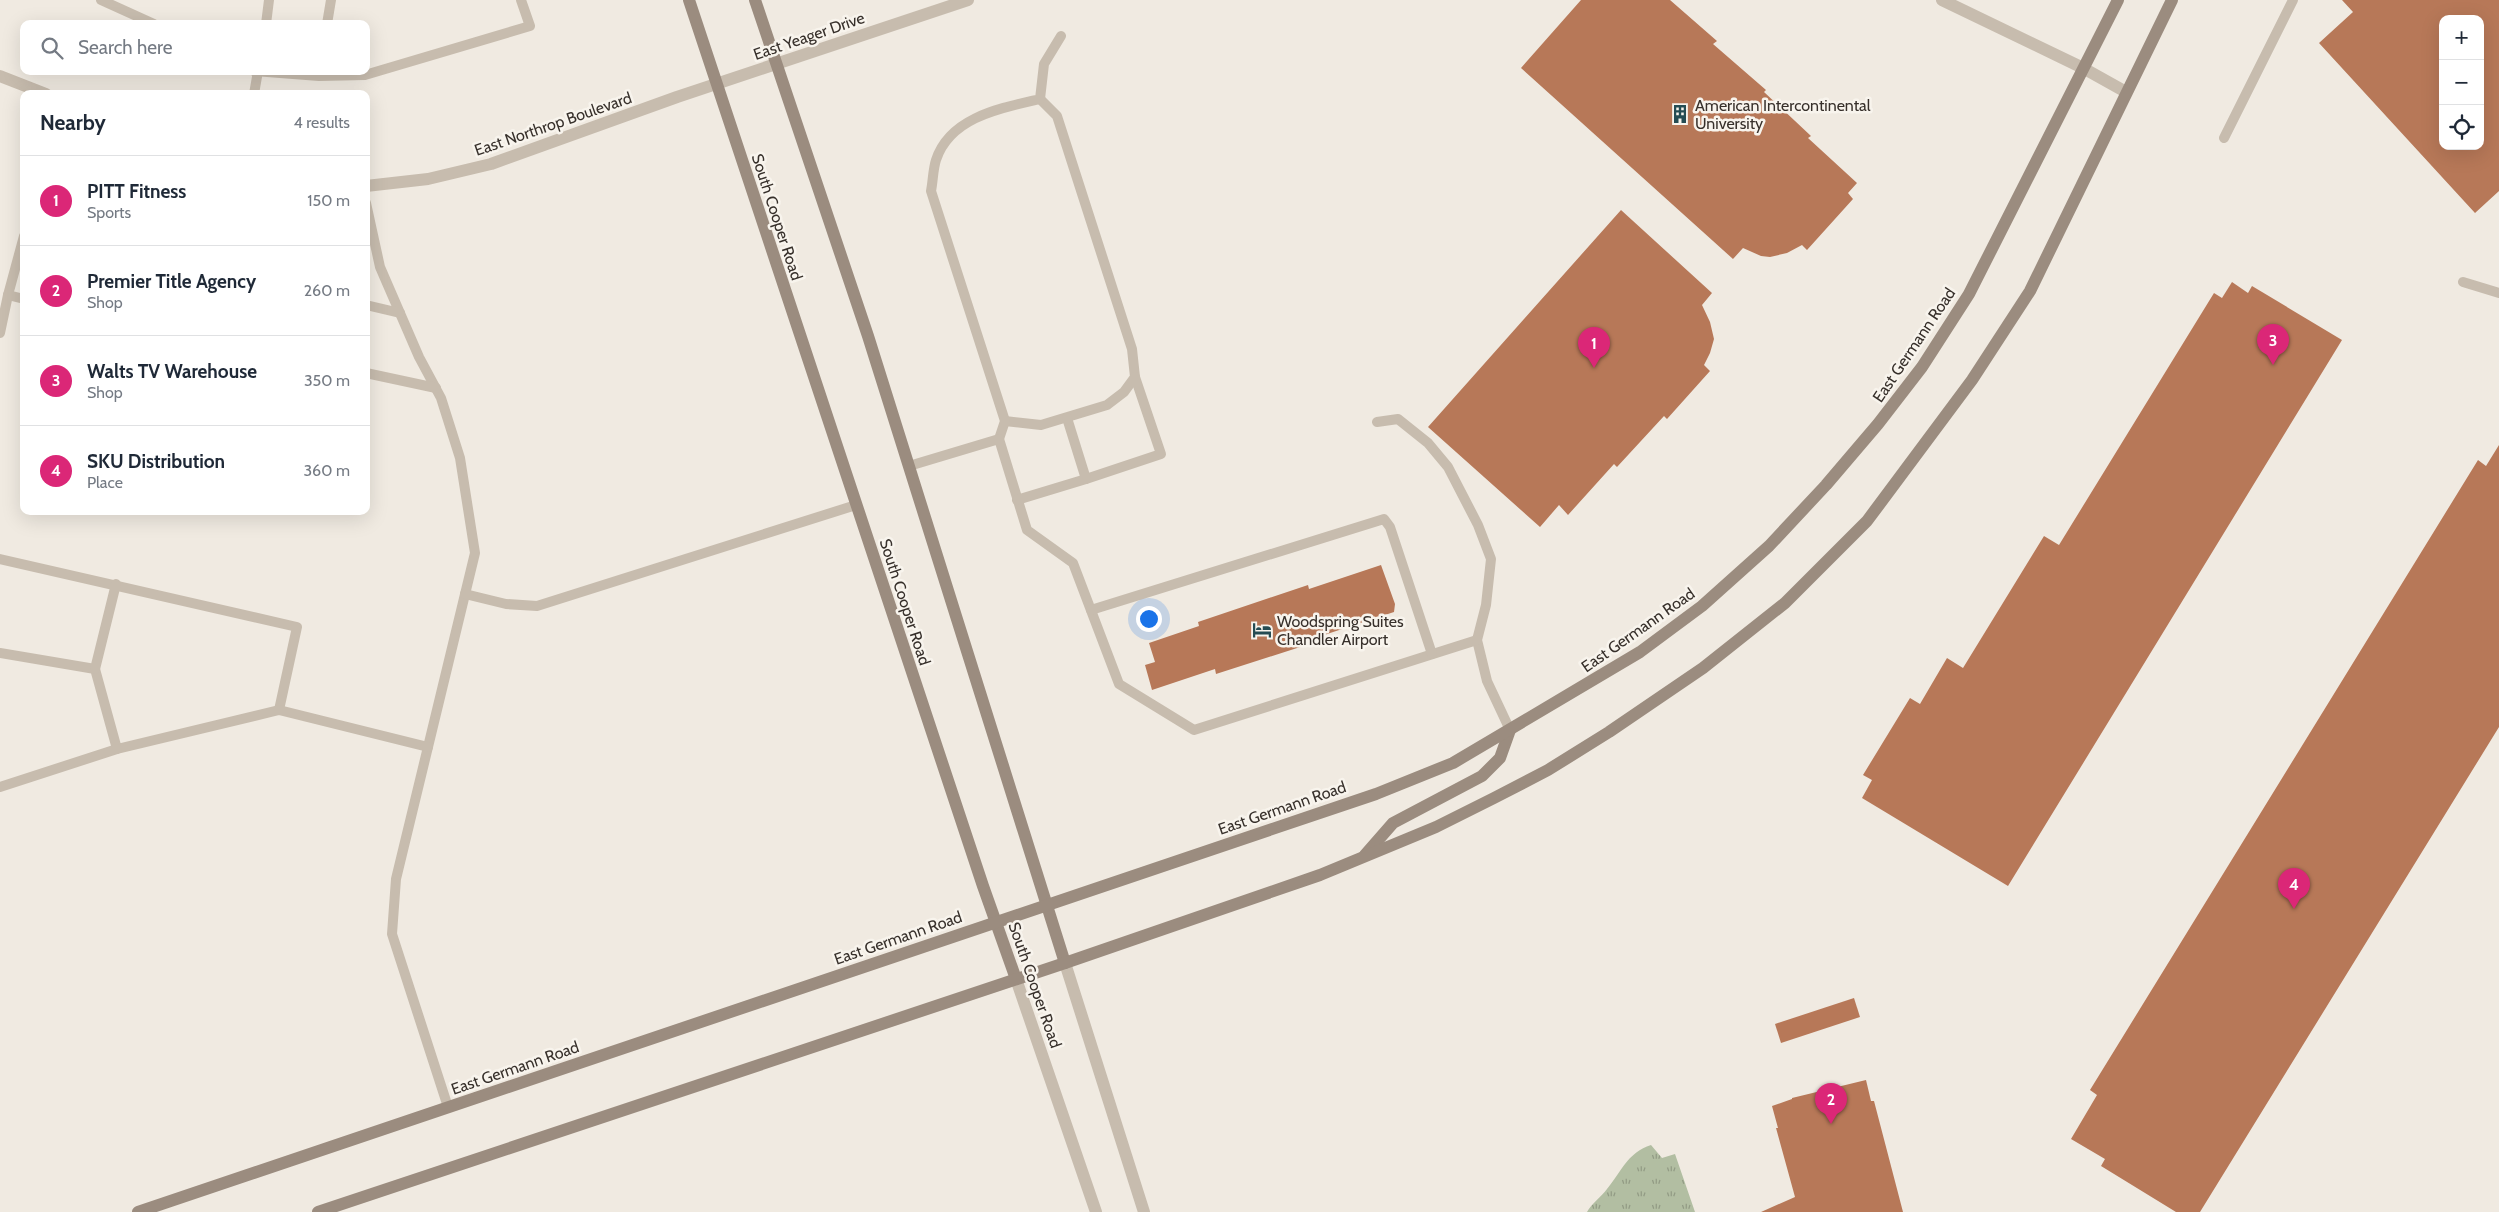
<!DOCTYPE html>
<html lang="en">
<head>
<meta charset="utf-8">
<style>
  :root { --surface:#fff; --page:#f6f6f7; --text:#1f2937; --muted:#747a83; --line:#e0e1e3; --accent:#db2777 }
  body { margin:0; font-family:Cabin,sans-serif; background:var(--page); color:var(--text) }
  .controls { position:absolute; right:15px; top:15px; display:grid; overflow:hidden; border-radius:10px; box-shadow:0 5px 20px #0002 }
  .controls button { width:45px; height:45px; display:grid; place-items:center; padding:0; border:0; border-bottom:1px solid var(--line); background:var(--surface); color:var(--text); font:25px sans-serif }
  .you { position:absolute; left:1148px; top:618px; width:18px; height:18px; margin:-12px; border:4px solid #fff; border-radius:50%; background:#1a73e8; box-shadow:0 0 0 8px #1a73e833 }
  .badge { display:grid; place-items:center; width:32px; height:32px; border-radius:50%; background:var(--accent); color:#fff; font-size:16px; font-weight:700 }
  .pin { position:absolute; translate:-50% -41px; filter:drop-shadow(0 1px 2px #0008) }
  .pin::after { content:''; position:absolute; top:26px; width:18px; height:15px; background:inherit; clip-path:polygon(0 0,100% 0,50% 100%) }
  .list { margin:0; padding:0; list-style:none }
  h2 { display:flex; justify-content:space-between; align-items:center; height:65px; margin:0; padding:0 20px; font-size:21px }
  h2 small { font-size:16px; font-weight:400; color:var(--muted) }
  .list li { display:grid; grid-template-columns:32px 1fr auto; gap:15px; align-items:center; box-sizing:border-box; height:90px; padding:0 20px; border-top:1px solid var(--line) }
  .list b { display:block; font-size:19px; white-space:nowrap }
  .list p { margin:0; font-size:16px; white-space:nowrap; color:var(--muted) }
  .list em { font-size:16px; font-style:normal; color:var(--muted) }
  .icon { flex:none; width:28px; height:28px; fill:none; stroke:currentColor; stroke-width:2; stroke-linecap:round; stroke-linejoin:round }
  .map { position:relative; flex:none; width:2499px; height:1212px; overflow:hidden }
  .search { position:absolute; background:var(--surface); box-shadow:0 5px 20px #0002; left:20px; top:20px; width:350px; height:55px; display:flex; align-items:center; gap:12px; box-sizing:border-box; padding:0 18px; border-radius:10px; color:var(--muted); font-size:19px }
  .panel { position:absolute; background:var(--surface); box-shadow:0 5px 20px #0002; left:20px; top:90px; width:350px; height:425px; border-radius:10px }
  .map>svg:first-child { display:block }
  .grass { fill:url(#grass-tufts) }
  .building { fill:#b77858; fill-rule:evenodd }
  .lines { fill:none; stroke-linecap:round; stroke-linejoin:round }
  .service { stroke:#c7bcae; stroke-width:10 }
  .minor { stroke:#c7bcae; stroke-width:12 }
  .tertiary { stroke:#c7bcae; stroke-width:12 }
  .secondary { stroke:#9b8c7f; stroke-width:12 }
  .labels { text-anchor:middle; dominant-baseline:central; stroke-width:5; stroke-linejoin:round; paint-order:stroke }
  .street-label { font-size:16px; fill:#37302b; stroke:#f8f4ed }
  .poi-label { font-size:16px; fill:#37302b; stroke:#f8f4ed; text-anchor:start }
</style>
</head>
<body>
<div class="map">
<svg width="2499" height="1212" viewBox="0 0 2499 1212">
  <defs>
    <pattern id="grass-tufts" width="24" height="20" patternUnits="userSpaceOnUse" patternTransform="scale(1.25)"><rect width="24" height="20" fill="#b2bea2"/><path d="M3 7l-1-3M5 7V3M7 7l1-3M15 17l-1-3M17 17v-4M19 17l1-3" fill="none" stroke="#929b84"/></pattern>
  </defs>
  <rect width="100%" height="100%" fill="#f0eae1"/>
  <path class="grass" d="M1651,1145L1662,1158L1675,1154L1695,1212H1587C1592,1203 1601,1197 1607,1189C1621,1172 1628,1152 1651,1145Z"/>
  <g class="building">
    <polygon points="1581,0 1670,0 1717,41 1713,44 1766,90 1764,92 1811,136 1808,138 1857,183 1848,193 1853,199 1807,250 1802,245 1787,253 1770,257 1761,256 1743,248 1733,259 1521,68"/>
    <path d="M2342,0H2499V191L2475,213L2319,43L2353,12ZM2443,19H2480V146H2443Z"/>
    <polygon points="1621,210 1712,293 1702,305 1710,322 1714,339 1710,353 1704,365 1710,371 1667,419 1664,416 1617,467 1614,464 1568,515 1559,505 1540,527 1428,427"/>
    <polygon points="2232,282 2248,293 2252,286 2342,340 2008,886 1862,798 1872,780 1863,775 1910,698 1920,704 1947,658 1963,668 2044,536 2059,545 2214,293 2222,298"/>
    <polygon points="2499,445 2499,727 2200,1212 2176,1212 2101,1166 2105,1159 2071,1139 2097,1095 2090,1090 2478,460 2486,466"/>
    <polygon points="1381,565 1395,604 1394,612 1324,635 1325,639 1216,674 1215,669 1152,690 1145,665 1155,662 1149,643 1199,626 1198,622 1308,585 1309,589"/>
    <polygon points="1854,998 1860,1017 1781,1043 1775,1024"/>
    <polygon points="1866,1080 1871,1101 1874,1101 1903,1212 1761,1212 1795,1197 1776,1128 1778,1128 1772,1106 1792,1099 1792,1098"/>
  </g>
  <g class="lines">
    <g class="service">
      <polyline points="101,0 154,24"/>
      <polyline points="266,24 269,0"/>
      <polyline points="327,24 331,0"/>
      <polyline points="254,71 319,76 365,75 530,26 521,0"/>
      <polyline points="254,94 258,71"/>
      <polyline points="2224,138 2293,0"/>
      <polyline points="366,203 380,267 419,357 441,398 460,458 475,553 396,879 392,934 448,1107"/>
      <polyline points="24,236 8,295 24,299"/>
      <polyline points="2463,282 2499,293"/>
      <polyline points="366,305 400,313"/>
      <polyline points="0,333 8,295"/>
      <polyline points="366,373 436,388"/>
      <polyline points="1005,421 1041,425 1107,405 1124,392 1135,377 1132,349 1057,116 1040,99"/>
      <polyline points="1377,422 1398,419 1428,443 1448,467 1478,525 1491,559 1486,605 1477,640 1487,681 1510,730"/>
      <path d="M999,439L1005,421L931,191C933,181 933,169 936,160C950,117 1001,108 1040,99L1044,64L1061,36"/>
      <polyline points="909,466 999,439 1027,530 1073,563 1119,684 1194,730 1477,640"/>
      <polyline points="1086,479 1161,454 1135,377"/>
      <polyline points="1017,500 1086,479 1067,418"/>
      <polyline points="0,559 297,627 279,710"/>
      <polyline points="465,594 506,604 537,606 856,505"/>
      <polyline points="1091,610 1384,519 1390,527 1432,654"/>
      <polyline points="0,653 95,669 117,749 279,710 428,747"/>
      <polyline points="95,669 116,584"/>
      <polyline points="0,787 117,749"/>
    </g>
    <g class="minor">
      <polyline points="1942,0 2083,68 2126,92"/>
      <polyline points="0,76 46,94"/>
      <polyline points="366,186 428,179 491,164 677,97 968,0"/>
    </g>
    <g class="tertiary">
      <polyline points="1065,963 1144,1212"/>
      <polyline points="1016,979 1096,1212"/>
    </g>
    <g class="secondary">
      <polyline points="689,0 983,886 1016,979"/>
      <polyline points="755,0 868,336 1065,963"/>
      <polyline points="1365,855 1393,823 1482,776 1500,758 1510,730"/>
      <polyline points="138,1212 1376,794 1453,763 1640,652 1702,606 1769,546 1826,485 1878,424 1922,367 1969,294 2118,0"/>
      <polyline points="318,1212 1065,963 1320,875 1436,827 1494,798 1548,770 1609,732 1703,668 1785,603 1867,521 1972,380 2030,291 2172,0"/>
    </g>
  </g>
  <defs>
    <g id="building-bare" transform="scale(1.5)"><path d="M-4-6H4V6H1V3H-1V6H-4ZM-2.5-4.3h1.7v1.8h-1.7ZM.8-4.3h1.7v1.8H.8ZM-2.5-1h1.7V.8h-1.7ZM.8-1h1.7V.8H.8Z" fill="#254c53" stroke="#f8f4ed" stroke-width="2.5" paint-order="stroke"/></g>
    <g id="hotel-bare" transform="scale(1.5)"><path d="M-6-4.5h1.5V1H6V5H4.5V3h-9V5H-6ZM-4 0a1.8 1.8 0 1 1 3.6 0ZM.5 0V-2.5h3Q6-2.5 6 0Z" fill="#254c53" stroke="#f8f4ed" stroke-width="2.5" paint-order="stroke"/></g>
  </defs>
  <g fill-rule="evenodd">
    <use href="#building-bare" x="1680" y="114"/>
    <use href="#hotel-bare" x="1262" y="630"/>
  </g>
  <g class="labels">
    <g class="street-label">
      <text transform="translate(809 36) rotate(-19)">East Yeager Drive</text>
      <text transform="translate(553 124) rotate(-19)">East Northrop Boulevard</text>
      <text transform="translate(777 217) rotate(72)">South Cooper Road</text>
      <text transform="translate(1914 345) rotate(-56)">East Germann Road</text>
      <text transform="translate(905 602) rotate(72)">South Cooper Road</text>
      <text transform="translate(1638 630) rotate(-35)">East Germann Road</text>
      <text transform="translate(1282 808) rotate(-19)">East Germann Road</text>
      <text transform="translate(898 938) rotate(-19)">East Germann Road</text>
      <text transform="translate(1035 985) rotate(71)">South Cooper Road</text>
      <text transform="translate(515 1068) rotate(-19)">East Germann Road</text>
    </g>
    <g class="poi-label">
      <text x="1695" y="105">American Intercontinental<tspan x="1695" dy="18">University</tspan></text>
      <text x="1277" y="621">Woodspring Suites<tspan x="1277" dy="18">Chandler Airport</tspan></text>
    </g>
  </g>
</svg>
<div class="controls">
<button>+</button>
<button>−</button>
<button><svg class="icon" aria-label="locate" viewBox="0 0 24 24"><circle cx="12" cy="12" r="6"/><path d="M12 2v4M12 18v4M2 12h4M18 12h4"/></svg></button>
</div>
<div class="you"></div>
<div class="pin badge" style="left:1594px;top:368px">1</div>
<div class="pin badge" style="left:1831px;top:1124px">2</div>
<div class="pin badge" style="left:2273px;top:365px">3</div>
<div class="pin badge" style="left:2294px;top:909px">4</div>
<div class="search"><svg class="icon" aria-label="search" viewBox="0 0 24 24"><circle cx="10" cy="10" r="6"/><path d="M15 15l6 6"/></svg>Search here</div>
<section class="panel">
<h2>Nearby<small>4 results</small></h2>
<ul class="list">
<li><span class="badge">1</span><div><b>PITT Fitness</b><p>Sports</p></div><em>150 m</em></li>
<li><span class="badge">2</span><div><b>Premier Title Agency</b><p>Shop</p></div><em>260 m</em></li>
<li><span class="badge">3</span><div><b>Walts TV Warehouse</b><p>Shop</p></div><em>350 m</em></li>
<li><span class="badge">4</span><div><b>SKU Distribution</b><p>Place</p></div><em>360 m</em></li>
</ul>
</section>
</div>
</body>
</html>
